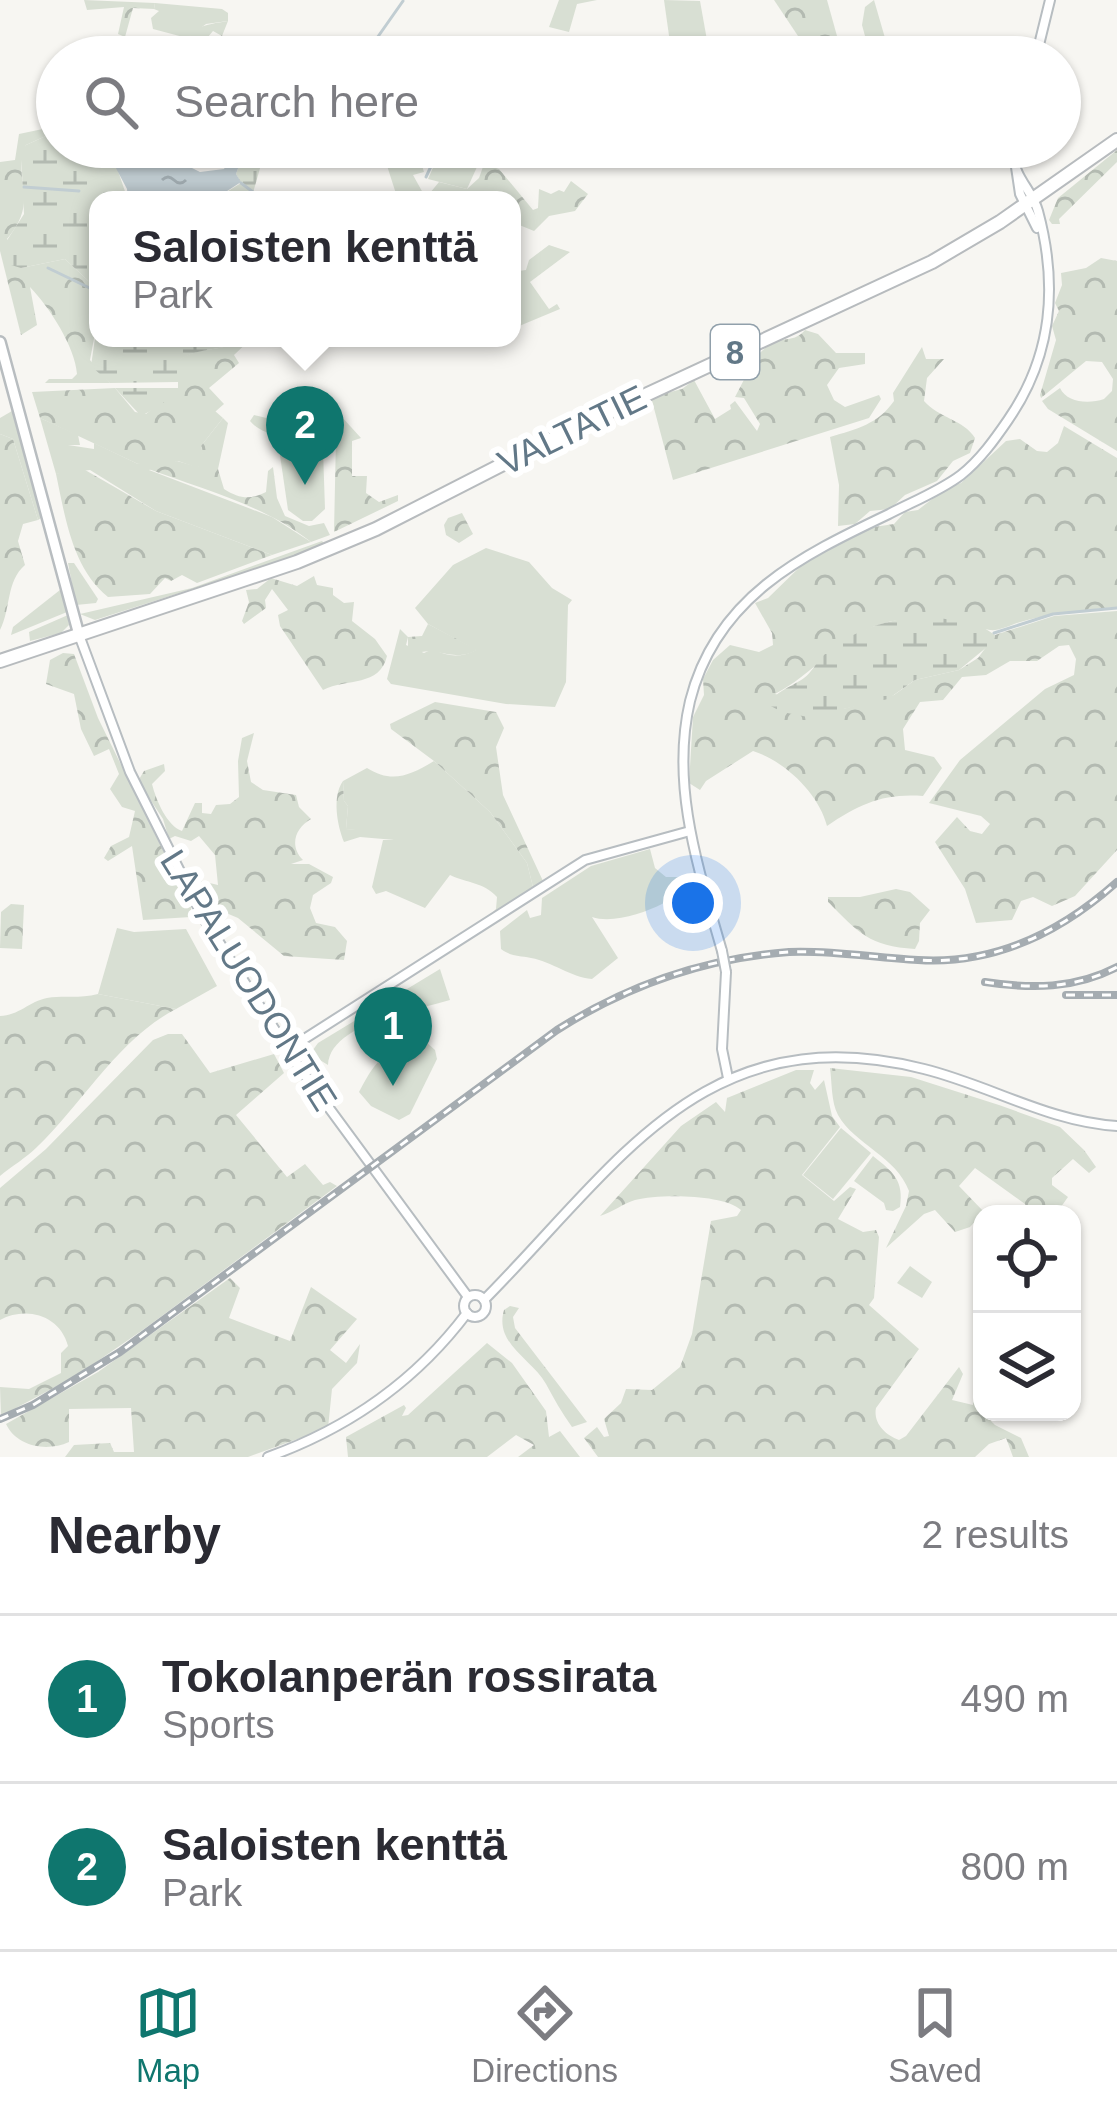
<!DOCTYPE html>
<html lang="en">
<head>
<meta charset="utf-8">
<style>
  :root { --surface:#fff; --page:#f7f7f7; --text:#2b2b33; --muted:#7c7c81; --line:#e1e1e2; --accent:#0f766e }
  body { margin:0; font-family:Helvetica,sans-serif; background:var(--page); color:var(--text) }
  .controls { position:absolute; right:36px; bottom:36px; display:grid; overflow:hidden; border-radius:24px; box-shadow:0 3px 9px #0004 }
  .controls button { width:108px; height:108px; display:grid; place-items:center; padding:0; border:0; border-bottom:3px solid var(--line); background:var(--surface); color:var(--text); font:60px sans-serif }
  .you { position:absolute; left:693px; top:903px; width:42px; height:42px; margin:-30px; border:9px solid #fff; border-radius:50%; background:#1a73e8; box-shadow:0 0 0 18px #1a73e833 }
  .badge { display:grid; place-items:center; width:78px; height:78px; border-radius:50%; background:var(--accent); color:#fff; font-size:39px; font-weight:700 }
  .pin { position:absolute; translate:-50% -99px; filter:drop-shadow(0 3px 6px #0008) }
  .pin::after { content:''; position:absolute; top:63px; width:42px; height:36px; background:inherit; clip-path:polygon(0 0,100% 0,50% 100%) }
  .popup { position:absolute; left:89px; top:191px; width:432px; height:156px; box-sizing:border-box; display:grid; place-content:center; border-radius:24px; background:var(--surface); filter:drop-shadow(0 3px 9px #0005); font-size:39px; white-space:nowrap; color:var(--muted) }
  .popup b { font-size:45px; color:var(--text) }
  .popup::after { content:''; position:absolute; left:50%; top:100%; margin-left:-24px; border:24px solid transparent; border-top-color:var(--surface) }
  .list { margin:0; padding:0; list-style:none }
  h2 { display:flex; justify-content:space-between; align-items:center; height:156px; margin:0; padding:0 48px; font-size:51px }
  h2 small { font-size:39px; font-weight:400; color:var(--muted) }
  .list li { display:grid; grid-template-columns:78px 1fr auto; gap:36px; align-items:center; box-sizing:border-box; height:168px; padding:0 48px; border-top:3px solid var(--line) }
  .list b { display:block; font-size:45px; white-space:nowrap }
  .list p { margin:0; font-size:39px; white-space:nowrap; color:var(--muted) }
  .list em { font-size:39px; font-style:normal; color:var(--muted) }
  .icon { flex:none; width:66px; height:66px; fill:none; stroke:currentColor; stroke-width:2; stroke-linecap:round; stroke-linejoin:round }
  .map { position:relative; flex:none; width:1117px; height:1457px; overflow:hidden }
  .search { position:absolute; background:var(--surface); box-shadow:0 3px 9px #0004; left:36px; right:36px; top:36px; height:132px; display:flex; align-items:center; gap:30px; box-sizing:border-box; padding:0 42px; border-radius:66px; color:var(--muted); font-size:45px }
  .sheet { height:492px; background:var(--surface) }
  nav { display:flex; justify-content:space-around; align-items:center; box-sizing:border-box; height:168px; border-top:3px solid var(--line); background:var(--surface); font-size:33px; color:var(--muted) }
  nav a { display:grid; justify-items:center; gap:6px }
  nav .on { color:var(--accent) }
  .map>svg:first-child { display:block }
  .green { fill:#d8dfd3 }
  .forest { fill:url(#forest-crowns) }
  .wetland { fill:url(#wetland-marsh) }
  .water { fill:url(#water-ripples) }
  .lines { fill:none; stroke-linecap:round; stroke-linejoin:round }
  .stream { stroke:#c1cdd2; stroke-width:3 }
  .secondary-casing { stroke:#b7bdc1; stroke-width:12 }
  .primary-casing { stroke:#b8bdc0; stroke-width:14 }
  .highway-casing { stroke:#b7bbbe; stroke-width:16 }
  .secondary { stroke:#fff; stroke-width:8 }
  .primary { stroke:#fff; stroke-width:9 }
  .highway { stroke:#fff; stroke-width:12 }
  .rail-casing { stroke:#a5acb1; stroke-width:8 }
  .rail { stroke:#fff; stroke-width:3; stroke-dasharray:9; stroke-linecap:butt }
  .secondary-bridge-casing { stroke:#b7bdc1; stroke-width:12; stroke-linecap:butt }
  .secondary-bridge { stroke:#fff; stroke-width:8 }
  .labels { text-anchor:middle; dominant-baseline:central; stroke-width:12; stroke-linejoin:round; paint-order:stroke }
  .shield { fill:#fff; stroke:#91a0ab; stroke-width:3 }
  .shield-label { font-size:33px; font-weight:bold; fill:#627887 }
  .street-label { font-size:36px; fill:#627887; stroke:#fff }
</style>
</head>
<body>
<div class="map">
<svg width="1117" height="1457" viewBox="0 0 1117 1457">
  <defs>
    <pattern id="forest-crowns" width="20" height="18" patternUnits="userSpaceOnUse" patternTransform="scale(3)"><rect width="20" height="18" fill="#d8dfd3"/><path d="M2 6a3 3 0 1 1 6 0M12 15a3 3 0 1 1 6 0" fill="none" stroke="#b3bab1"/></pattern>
    <pattern id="wetland-marsh" width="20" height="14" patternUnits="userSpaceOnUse" patternTransform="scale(3)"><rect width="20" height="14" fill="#d8dfd3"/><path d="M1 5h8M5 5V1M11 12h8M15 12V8" fill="none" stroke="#b3bab1"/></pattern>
    <pattern id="water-ripples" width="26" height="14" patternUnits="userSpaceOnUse" patternTransform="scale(3)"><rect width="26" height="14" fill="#c1cdd2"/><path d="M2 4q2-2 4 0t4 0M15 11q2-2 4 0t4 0" fill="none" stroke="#a0abb0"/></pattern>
  </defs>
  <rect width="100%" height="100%" fill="#f7f6f2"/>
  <g class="green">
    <polygon points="559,0 597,0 577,4 569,32 549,27"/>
    <polygon points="664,0 700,1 710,57 672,57"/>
    <polygon points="874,0 885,38 865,36 862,25 865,7"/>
    <polygon points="155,3 222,9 228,13 228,21 206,24 187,38 153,29 151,18 159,11 154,9"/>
    <polygon points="384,147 416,147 424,172 413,175 423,193 401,196"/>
    <polygon points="442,147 486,147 467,189 428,179"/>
    <polygon points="549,245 570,252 530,282 549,309 557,304 560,309 512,329 512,272 526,270 529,260"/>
    <polygon points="12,411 41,518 38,520 13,439 0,434 0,418"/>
    <polygon points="215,411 223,418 201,446 204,459 198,468 178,461 149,470 272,517 311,542 272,555 156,511 90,470 56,474 40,418 78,435 80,445 68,445 94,449 94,443 138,464"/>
    <polygon points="277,435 306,438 323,450 325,509 312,521 303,521 288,510"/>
    <polygon points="322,541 326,546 95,620 80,614 192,588"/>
    <path d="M486,548L529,562L552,588L572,600L568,605L566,682L555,707L506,704L391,684L387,679L400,629L408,637L406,645L424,653L433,649C447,657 461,658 476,650L428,624L415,608L453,565Z"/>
    <polygon points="68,563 74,563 98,599 96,603 76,605"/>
    <polygon points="60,590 64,592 67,612 11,635 13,627"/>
    <polygon points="68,615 69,625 61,633 30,641 29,632"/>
    <path d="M434,761L490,812L527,863L534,891L486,919L496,909L497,897C483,882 467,883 450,875L425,908L386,891L376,894L372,887L383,840H394L382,833L346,829L348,806L344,801L343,781L367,768C392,784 411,775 434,761Z"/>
    <path d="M650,849L655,868L666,877H680L688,887C676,891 673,899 662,904C644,913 612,924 592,917L618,958L592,979C570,977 553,962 531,958C518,955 512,957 501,949L500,931L527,910L530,918L541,915L542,898L591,866Z"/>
    <polygon points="117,928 134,932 186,929 217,986 176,1009 98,994"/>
    <path d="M440,969L450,1000C415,1011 330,1023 328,1065L310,1054L318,1043Z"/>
    <path d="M425,1041L435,1050L437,1059L410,1114L399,1120L371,1106L359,1092C378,1055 385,1052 425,1041Z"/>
    <polygon points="841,1128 871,1153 833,1199 803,1175"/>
  </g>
  <g class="forest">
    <polygon points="84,0 155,3 154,9 133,8 125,37 118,34 124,7 87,10"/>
    <polygon points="774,0 827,0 837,36 832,57 812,57"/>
    <path d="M228,21L222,36L213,31L198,49L184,52C188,26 204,25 228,21Z"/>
    <path d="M57,126V131L26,145C11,183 41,198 7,239L21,268L65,259L98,290V317L90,360L110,383H45L49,379H72L77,374C75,347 50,308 30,287L37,325L21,335L0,251V162L15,160L19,134Z"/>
    <polygon points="200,147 250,147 247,153 233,158 229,164 198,164"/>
    <polygon points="381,147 388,147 401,179 425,199 439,182 467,189 479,178 484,164 499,169 533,210 538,208 539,189 551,194 559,190 564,192 571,181 588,194 575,211 549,216 534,231 512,222 512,200 398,200"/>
    <polygon points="1117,150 1117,162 1059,219 1060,224 1052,224 1049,220 1058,198"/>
    <path d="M1101,258L1117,261V451L1048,409L1042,401L1060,388C1067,403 1089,404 1104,399L1112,391L1113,379L1102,362L1086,361L1041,398L1040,395L1056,340L1052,326L1059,311L1055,303L1062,285L1061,273L1086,268Z"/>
    <path d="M805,330L818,334L836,353H865V364L839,368L827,385L834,400L845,407L879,395L881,399L869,418L673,480L651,397L682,389L694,380L715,419L731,409L730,405L735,401L757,431L760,424L744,398L735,397L749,370L748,357C762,356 760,350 771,344C784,336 794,343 805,330Z"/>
    <path d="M246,338H252L234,355L239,363L209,388L224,404C194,429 179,456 138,464L40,418L32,392L115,388L135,412L146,414L178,388V361C197,345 225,353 246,338Z"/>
    <path d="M922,347L926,359H944L927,378L924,401C939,418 964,420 975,438L970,453L953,461L937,481L905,495L890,509L870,511L855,524L838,526L839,485L830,437C857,429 878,424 894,401L893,393Z"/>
    <path d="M254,415L312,429H328L341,416L361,438L352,441V476H367L366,493L379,502L398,495V501L334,532L336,438C310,436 268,443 250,421Z"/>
    <path d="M223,418L228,423L218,469L224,489C240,499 250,500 266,492L268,471L273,467L277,498L285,516L309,526L324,523L330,535L311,542C263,504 201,489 146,468L177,461L198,467L203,459L201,446Z"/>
    <path d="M1064,426L1117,458V607C1082,610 1050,613 1017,623C1009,626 998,631 990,630C950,623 913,611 873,627C833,643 812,675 775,694L843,709L894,695L915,680L959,670L978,658L995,635L1054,616L1117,611V850L1075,896L1052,906L1033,897L1021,901L1012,920L976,923L965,889L935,842L957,817L970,831L982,834L990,824L981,816L929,803L960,760L1045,689L1074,675L1076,659L1069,645L1059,646L1037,661H1010L986,675L962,677L943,700L920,702L903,729L905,750L934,757L942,768L923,796C884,793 859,804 827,826C819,794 785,761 753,751L706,781L700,790L689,783L693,717L704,695L703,679L713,660L730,645L759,652L773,645L772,633L755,603L768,598L807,560L874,527L894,524L905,512L918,510L945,489L961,483L1006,441L1020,439L1037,451L1047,452L1058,443Z"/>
    <path d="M0,434L13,439L38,520L23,524L18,541L25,565C6,581 11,609 0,630Z"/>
    <path d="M80,467L156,511L272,555L197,583L182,575L171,581L165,578L150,594L108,597C72,568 65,516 56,474Z"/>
    <polygon points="462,513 473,534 459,543 446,535 444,525 448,518"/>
    <path d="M314,576L317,585L333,588V595L344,603L354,602L352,621L375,639L387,656C380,687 347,678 323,690L280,626L278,615L288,610L272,589L265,600L266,608L244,624L242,621L249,602L246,590L257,589L271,578L297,586Z"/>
    <path d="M428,624L472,647L477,650C462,658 453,655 437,652C429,650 418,653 408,654V637L422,636Z"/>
    <polygon points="63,653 74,654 98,718 191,907 191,917 143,920 132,846 108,861 104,858 111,846 129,837 135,811 122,807 110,789 119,774 109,749 94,756 81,729 74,694 46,684 50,660"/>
    <polygon points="435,702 496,712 504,728 496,747 503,795 543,881 534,891 527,863 490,812 434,761 391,729 390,724"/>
    <path d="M254,733L247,761L251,782L263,790L296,795L299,807L311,819C295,828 289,846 303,860L291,864H309L333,877L331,883L313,895L310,908L316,923L335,927L347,941L344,960L284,956L238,918L219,910L208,911L206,900L192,885L197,880L218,885L215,855L199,836L191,841L175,836L169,839L163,819L138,781L144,771L164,764L165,771L152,784C156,800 167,826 182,831L195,803H202V813L211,814L216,805L230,804L239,797L238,761L242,738Z"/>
    <path d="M343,781L344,801L348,806L346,829L396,832L395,840L360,837L344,842C337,825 332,796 343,781Z"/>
    <path d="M896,889L910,892L930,910L920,923L919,941L915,949C869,946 859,933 828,902V897H860Z"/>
    <polygon points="11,904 24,905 22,949 0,948 1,912"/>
    <path d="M98,994L176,1009C118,1039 83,1103 37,1147C26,1158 12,1166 0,1176V1016C18,1016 30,1001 47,998C64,995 79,999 98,994Z"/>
    <path d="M168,1034H182L210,1073L274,1054L284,1073L236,1115L287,1177L305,1164L323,1185L330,1182L337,1186L147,1327L76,1376L1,1416L0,1387L29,1389L61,1373V1353L68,1346C60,1315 26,1306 0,1320V1188L46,1149L153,1040Z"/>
    <path d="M830,1068L911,1077L999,1105L1060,1127L1084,1150L1096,1167L1089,1173L1073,1159L1052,1178V1185L1068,1197L1056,1214H1029L1025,1204L975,1168L959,1186L984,1212L970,1227L955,1232L935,1210L924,1214L886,1248L906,1206L909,1191C896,1156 855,1145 838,1115C831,1102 832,1082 830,1068Z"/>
    <path d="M796,1070H814L810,1083L815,1090L824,1080L832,1116L840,1127L802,1175L834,1201L850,1187L856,1189L838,1219L863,1232L876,1230L879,1237L874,1298L869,1305L919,1349L876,1408C873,1423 885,1435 899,1440L906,1436L959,1367L963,1374L952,1400L973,1405L976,1384L982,1383V1412L995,1425L1021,1438L1029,1457H1013L1006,1438L989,1444L975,1457H598L584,1438L597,1427L604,1437L609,1436L604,1419L621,1403L626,1389L652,1390L680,1367L692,1334L711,1221L737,1216L741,1210C723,1194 659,1194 635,1200C624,1203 613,1212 600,1216L681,1126L716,1102L725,1112L727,1098Z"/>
    <path d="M873,1156C893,1172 904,1180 900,1207L893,1211L886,1210L884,1203L854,1181Z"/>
    <polygon points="910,1266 932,1282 922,1298 897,1283"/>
    <path d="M230,1278L240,1288L229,1318L290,1341L311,1287L357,1319L330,1350L346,1363L360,1344L357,1363L332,1389L328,1428L248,1457H65L74,1445L110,1443L114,1452H134L131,1408L69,1409V1442C47,1452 17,1447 6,1424L98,1372Z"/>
    <path d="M510,1306L519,1308L513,1317L515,1328L587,1422L572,1427C562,1413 554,1399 546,1384C532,1359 494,1344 504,1310Z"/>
    <polygon points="487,1343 512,1363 546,1411 549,1437 560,1431 580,1457 518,1457 534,1445 516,1435 487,1457 348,1457 346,1437 404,1405 406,1408 402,1416 408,1415"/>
  </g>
  <g class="wetland">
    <polygon points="57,131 57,147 178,147 148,154 138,147 118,152 118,171 128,200 98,200 98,290 65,259 21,268 11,265 2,248 24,214 21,152 26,145"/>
    <polygon points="262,147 266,147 251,200 225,200 225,193 241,183 236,174 240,163"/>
    <path d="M98,317V338H151L160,347L167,338H246C226,353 196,345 178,362V382L110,383L91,366Z"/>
    <polygon points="115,388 179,388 160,406 141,416"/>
    <path d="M926,616L978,624L995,635L993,642L959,670L915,680L888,699L808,717L782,712L769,705C774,692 791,687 804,678C812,672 815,664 822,657C848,631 891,618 926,616Z"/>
  </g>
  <polygon class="water" points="138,147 148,154 190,147 190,167 200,172 224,169 230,158 247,153 249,147 259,150 240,163 236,174 241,182 224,193 225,200 128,200 127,189 109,155 112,150"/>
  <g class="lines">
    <g class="stream">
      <polyline points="373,57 377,38 403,1"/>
      <polyline points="426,177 440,147"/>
      <polyline points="241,183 253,192"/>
      <polyline points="24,187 79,191"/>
      <polyline points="48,268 98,292"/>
      <polyline points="994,633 1053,614 1117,608"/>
    </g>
    <g class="secondary-casing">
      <g id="secondary">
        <polyline points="1036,57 1050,0"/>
        <polyline points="1013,147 1020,194 1037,228"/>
        <polyline points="79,635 130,772 203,917 296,1063 468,1297"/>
        <path d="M722,951C699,870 670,786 690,701C716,597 801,556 889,514C912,502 940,491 961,475C980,460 995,439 1008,420C1053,355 1058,285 1038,211C1034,196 1023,185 1017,171"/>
        <polyline points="726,972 722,1049 728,1078"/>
        <polyline points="287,1050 585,860 690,831"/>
        <circle cx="475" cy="1306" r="11"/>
        <path d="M484,1300C619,1164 704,1014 924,1069C989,1085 1049,1122 1117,1126"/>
        <path d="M268,1457C349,1428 415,1382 467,1313"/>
      </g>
    </g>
    <g class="primary-casing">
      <polyline id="primary" points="0,342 79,635"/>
    </g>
    <g class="highway-casing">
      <polyline id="highway" points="0,661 297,562 376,529 568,431 932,262 1000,222 1117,140"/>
    </g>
    <use href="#secondary" class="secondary"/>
    <use href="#primary" class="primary"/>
    <use href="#highway" class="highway"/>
    <g class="rail-casing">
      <g id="rail">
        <path d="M985,982C1031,989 1075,989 1117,967"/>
        <polyline points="1066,995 1117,995"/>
        <path d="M0,1419L33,1405L120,1352L557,1030C628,985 705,958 789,952C833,950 875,958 918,960C995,965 1061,932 1117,882"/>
      </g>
    </g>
    <use href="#rail" class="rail"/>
    <g class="secondary-bridge-casing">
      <polyline id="secondary-bridge" points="722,951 726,972"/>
    </g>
    <use href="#secondary-bridge" class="secondary-bridge"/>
  </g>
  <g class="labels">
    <rect class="shield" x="711" y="325" width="48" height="54" rx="9"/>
    <g class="shield-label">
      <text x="735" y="352">8</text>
    </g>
    <g class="street-label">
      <text transform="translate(572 430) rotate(-26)">VALTATIE</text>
      <text transform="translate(249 980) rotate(58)">LAPALUODONTIE</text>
    </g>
  </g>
</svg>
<div class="controls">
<button><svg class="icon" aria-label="locate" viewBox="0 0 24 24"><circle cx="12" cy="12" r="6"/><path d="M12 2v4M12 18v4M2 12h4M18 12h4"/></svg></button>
<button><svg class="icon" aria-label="layers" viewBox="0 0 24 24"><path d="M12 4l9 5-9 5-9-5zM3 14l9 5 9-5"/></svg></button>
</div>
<div class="you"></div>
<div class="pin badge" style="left:393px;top:1086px">1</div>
<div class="pin badge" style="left:305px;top:485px">2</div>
<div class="popup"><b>Saloisten kenttä</b>Park</div>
<div class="search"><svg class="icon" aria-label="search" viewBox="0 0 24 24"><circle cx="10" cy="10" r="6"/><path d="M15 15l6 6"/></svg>Search here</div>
</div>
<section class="sheet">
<h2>Nearby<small>2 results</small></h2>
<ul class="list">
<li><span class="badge">1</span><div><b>Tokolanperän rossirata</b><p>Sports</p></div><em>490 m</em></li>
<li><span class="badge">2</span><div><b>Saloisten kenttä</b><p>Park</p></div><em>800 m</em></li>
</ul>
</section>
<nav>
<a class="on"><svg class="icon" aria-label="map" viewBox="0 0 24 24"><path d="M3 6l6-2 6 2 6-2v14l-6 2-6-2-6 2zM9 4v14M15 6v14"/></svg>Map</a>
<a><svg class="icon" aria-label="directions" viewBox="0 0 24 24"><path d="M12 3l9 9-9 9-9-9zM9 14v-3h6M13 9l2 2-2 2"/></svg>Directions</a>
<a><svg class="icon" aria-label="saved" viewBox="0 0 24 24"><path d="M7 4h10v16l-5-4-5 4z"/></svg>Saved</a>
</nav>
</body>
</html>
